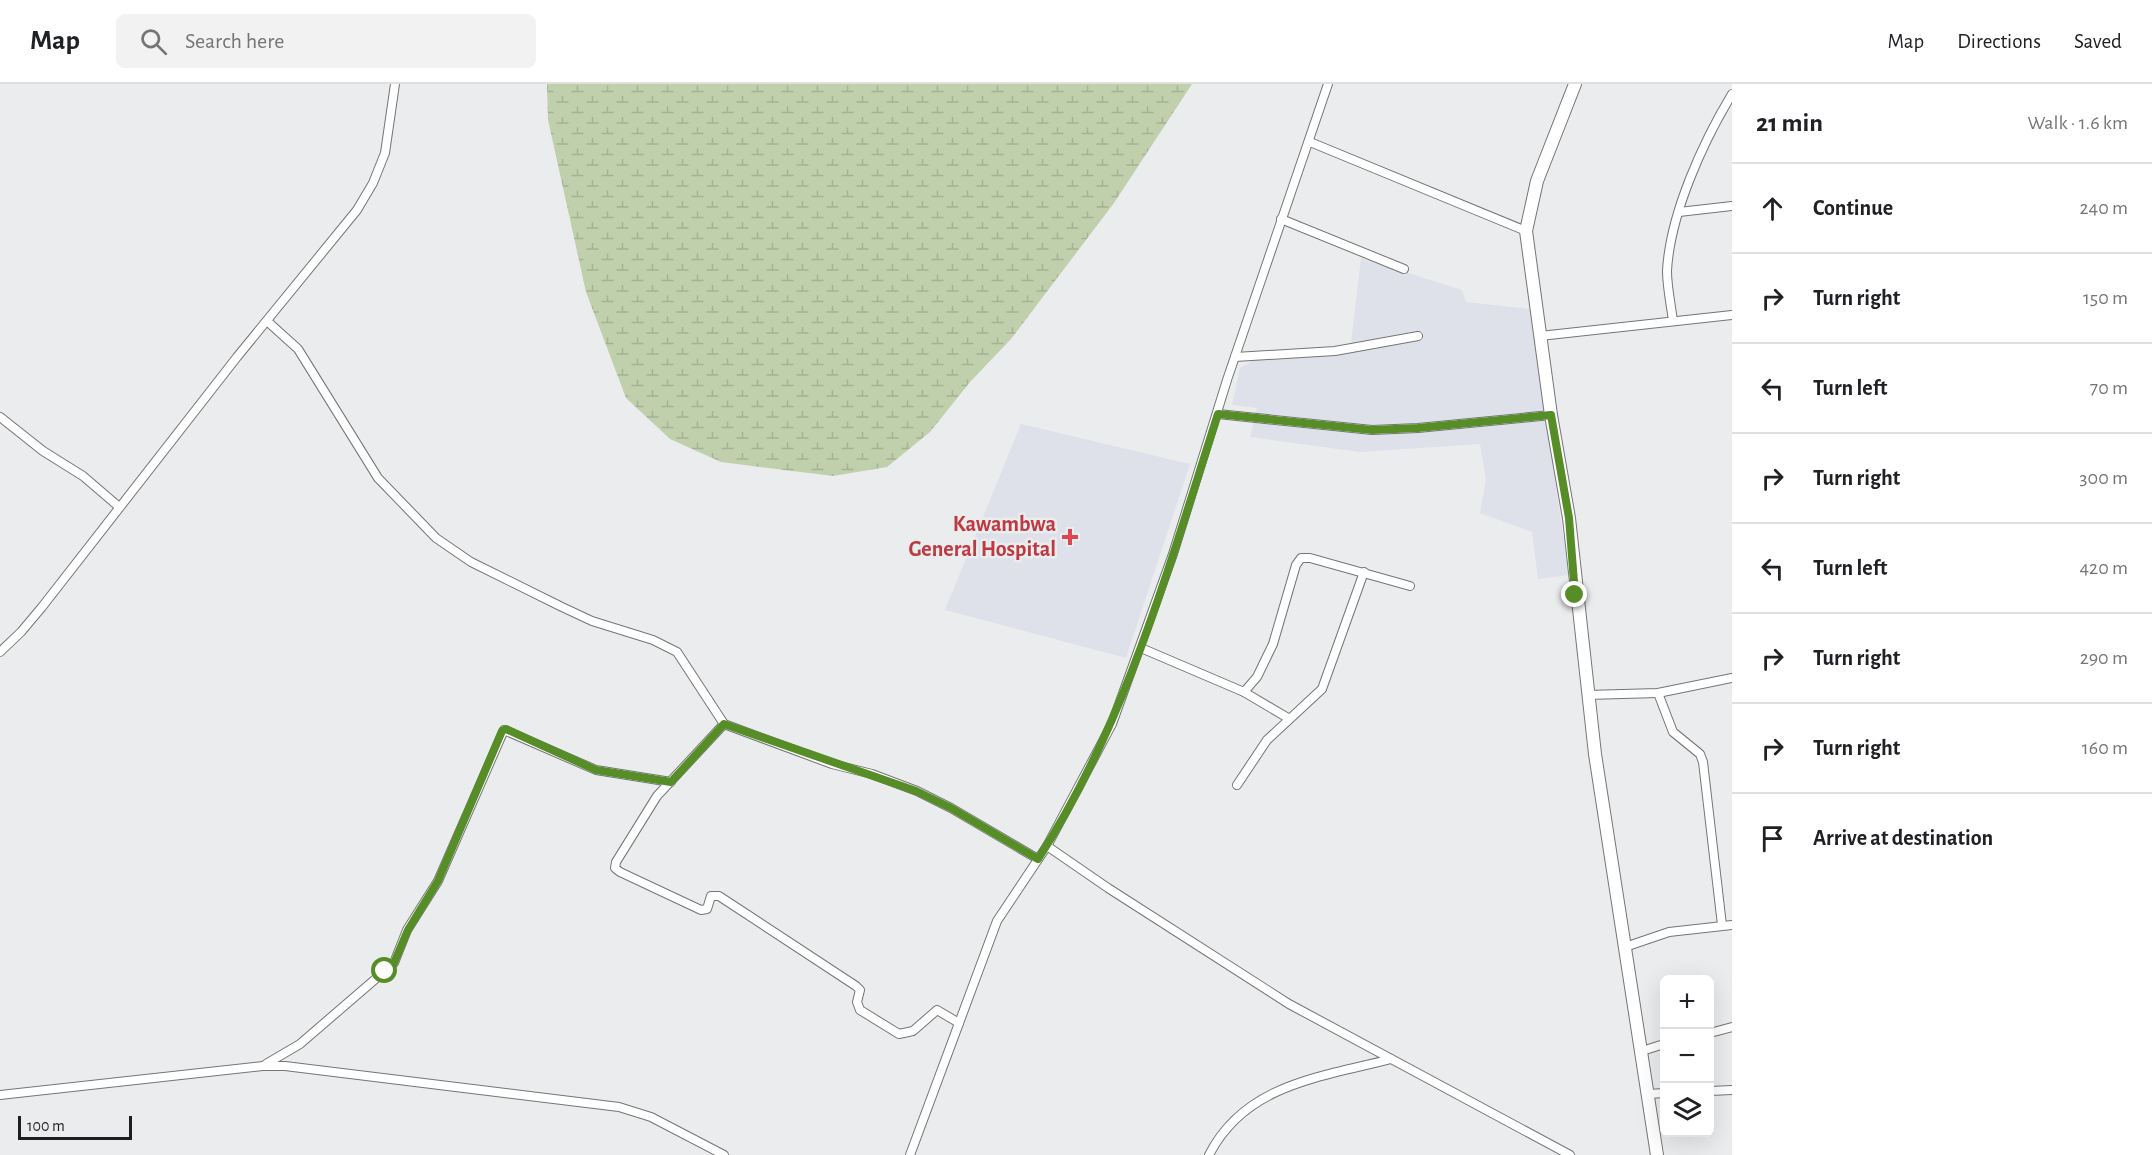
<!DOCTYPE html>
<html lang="en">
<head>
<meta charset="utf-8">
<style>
  :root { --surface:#fff; --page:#f2f2f2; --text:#202124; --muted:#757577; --line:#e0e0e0 }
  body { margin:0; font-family:"Alegreya Sans",sans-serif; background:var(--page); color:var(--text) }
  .controls { position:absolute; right:18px; bottom:18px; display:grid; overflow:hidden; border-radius:9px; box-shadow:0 6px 24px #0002 }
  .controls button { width:54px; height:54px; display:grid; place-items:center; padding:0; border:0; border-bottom:2px solid var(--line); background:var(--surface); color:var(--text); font:30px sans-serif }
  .scale { position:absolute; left:18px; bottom:15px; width:114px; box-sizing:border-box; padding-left:6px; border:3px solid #1e1e1f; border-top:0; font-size:16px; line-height:21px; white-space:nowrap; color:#1e1e1f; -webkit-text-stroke:4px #ebecee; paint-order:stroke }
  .stop { position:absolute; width:18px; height:18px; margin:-14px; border:4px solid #568d27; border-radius:50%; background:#fff }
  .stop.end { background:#568d27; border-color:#fff; box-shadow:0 2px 6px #0008 }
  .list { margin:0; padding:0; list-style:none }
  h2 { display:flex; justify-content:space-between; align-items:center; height:78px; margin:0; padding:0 24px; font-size:26px }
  h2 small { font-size:20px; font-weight:400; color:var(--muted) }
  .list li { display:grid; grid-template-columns:39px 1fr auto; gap:18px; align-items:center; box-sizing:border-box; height:90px; padding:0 24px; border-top:2px solid var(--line) }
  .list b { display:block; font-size:22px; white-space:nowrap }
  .list em { font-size:20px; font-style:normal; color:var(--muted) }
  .icon { flex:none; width:33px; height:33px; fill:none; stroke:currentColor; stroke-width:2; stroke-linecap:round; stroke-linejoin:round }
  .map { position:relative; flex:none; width:1732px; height:1071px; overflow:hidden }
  header { display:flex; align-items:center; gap:36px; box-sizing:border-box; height:84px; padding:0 30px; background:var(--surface); border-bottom:2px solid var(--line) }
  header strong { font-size:28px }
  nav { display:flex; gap:33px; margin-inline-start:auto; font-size:21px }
  .search { width:420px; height:54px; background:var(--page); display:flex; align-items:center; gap:15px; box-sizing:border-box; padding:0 21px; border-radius:9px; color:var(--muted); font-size:22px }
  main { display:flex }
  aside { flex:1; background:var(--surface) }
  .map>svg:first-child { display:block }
  .built { fill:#dfe1ea }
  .wetland { fill:url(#wetland-marsh) }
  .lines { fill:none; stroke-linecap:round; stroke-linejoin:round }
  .street-casing { stroke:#747576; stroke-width:10 }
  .secondary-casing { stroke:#747576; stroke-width:14 }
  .street { stroke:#fff; stroke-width:8 }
  .secondary { stroke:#fff; stroke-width:12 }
  .route { stroke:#568d27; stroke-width:8 }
  .health-dot { fill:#e0444e; stroke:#ebecee; stroke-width:2 }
  .labels { text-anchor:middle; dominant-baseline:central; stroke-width:5; stroke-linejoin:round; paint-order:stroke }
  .health-label { font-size:22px; font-weight:bold; fill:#be3a42; stroke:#ebecee; text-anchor:end }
</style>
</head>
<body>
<header>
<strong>Map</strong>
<div class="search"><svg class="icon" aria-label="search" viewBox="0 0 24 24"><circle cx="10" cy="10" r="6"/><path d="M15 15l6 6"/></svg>Search here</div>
<nav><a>Map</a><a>Directions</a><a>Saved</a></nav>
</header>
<main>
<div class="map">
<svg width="1732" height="1071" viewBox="0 0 1732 1071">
  <defs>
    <pattern id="wetland-marsh" width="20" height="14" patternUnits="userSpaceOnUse" patternTransform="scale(1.5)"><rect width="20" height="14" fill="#c0d0ac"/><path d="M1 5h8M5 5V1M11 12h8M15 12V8" fill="none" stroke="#a5b294"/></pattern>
  </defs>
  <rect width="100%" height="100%" fill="#ebecee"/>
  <g class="built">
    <polygon points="1361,174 1462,206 1466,218 1530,225 1569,491 1538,495 1532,448 1480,429 1486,395 1480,360 1360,368 1250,353 1257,324 1232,321 1240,284 1254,276 1350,268"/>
    <polygon points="1021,340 1190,380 1126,574 945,526"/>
  </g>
  <polygon class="wetland" points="547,0 1192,0 1114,119 1011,255 970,298 930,348 887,383 833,392 721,378 670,355 626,314 586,208 548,36"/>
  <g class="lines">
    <g class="street-casing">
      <g id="street">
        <polyline points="1310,58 1526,147"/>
        <polyline points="1679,128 1732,122"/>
        <polyline points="1281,135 1404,185"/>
        <polyline points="267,237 298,265 378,394 436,454 471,478 562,523 592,537 653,556 677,568 724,640"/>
        <path d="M1673,237C1671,221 1667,203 1667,187C1670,130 1703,58 1732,10"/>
        <polyline points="1540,252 1732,231"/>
        <polyline points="1235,273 1335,267 1418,252"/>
        <polyline points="1218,330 1372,346 1418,344 1551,331"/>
        <polyline points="0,333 43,367 83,392 118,422"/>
        <polyline points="1141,564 1244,608 1288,634"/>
        <polyline points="0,568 21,548 42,523 237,273 357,126 373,99 385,69 395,0"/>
        <polyline points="1244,608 1257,593 1273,560 1296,481 1301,474 1310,474 1410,502"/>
        <polyline points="1658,609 1673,648 1700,670 1703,678 1722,841"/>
        <polyline points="1587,611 1658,609 1732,594"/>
        <polyline points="1237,701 1267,656 1322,605 1364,488"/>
        <polyline points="1047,762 1108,804 1289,920 1570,1071"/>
        <polyline points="1625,863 1669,848 1732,841"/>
        <polyline points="959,939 937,926 913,947 899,950 860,926 857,918 860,906 856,902 719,812 711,812 707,825 701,826 620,788 615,784 616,778 657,712 724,640 832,680 872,690 917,707 951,724 1038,775"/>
        <polyline points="1710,949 1732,943"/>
        <polyline points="1642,967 1664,960"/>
        <polyline points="266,980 300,960 394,879 407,846 438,797 504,646 596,686 671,698"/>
        <polyline points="1710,1007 1732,1006"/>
        <polyline points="1649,1010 1664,1009"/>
        <polyline points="0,1011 263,982 285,982 619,1023 651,1033 724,1071"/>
        <polyline points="910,1071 997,837 1047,762 1112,640 1173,470 1227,296 1328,0"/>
        <path d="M1209,1071C1245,1000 1321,993 1391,975"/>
      </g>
    </g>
    <g class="secondary-casing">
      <polyline id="secondary" points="1575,0 1537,97 1526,147 1551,331 1569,434 1595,670 1657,1071"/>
    </g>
    <use href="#street" class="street"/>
    <use href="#secondary" class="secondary"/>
  </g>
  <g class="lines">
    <path class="route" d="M385,887L394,879L408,846L438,797L502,647L506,645L596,686L671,698L724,640L916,707L951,724L1038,775C1126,640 1169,482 1218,330L1372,346L1418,344L1551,331L1569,434L1575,511"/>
  </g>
  <path class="health-dot" d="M1067 444h6v6h6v6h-6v6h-6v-6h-6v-6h6z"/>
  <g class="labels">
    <g class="health-label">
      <text x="1056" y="440">Kawambwa<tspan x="1056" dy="25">General Hospital</tspan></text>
    </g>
  </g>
</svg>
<div class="controls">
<button>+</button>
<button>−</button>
<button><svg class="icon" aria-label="layers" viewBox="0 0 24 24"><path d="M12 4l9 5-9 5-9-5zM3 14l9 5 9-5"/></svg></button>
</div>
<div class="scale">100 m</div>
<div class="stop" style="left:385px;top:887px"></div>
<div class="stop end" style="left:1575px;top:511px"></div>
</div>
<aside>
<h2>21 min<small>Walk · 1.6 km</small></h2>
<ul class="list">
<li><svg class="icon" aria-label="ahead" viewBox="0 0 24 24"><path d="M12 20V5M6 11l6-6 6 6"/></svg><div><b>Continue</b></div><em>240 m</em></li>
<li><svg class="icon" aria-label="right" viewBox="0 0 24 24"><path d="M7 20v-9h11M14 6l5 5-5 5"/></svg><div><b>Turn right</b></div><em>150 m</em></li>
<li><svg class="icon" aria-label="left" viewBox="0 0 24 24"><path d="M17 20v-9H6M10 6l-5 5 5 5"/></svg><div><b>Turn left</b></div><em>70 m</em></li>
<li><svg class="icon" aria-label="right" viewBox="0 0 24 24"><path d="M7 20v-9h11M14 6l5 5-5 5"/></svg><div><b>Turn right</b></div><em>300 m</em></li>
<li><svg class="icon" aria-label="left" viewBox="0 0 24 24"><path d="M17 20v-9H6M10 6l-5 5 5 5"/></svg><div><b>Turn left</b></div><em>420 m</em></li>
<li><svg class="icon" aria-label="right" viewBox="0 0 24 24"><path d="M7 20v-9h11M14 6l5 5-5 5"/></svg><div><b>Turn right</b></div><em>290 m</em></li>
<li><svg class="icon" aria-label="right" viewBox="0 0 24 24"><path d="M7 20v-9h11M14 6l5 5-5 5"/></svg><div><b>Turn right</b></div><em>160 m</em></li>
<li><svg class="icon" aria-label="arrive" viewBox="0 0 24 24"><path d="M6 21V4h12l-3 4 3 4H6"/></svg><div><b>Arrive at destination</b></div></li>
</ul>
</aside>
</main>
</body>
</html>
